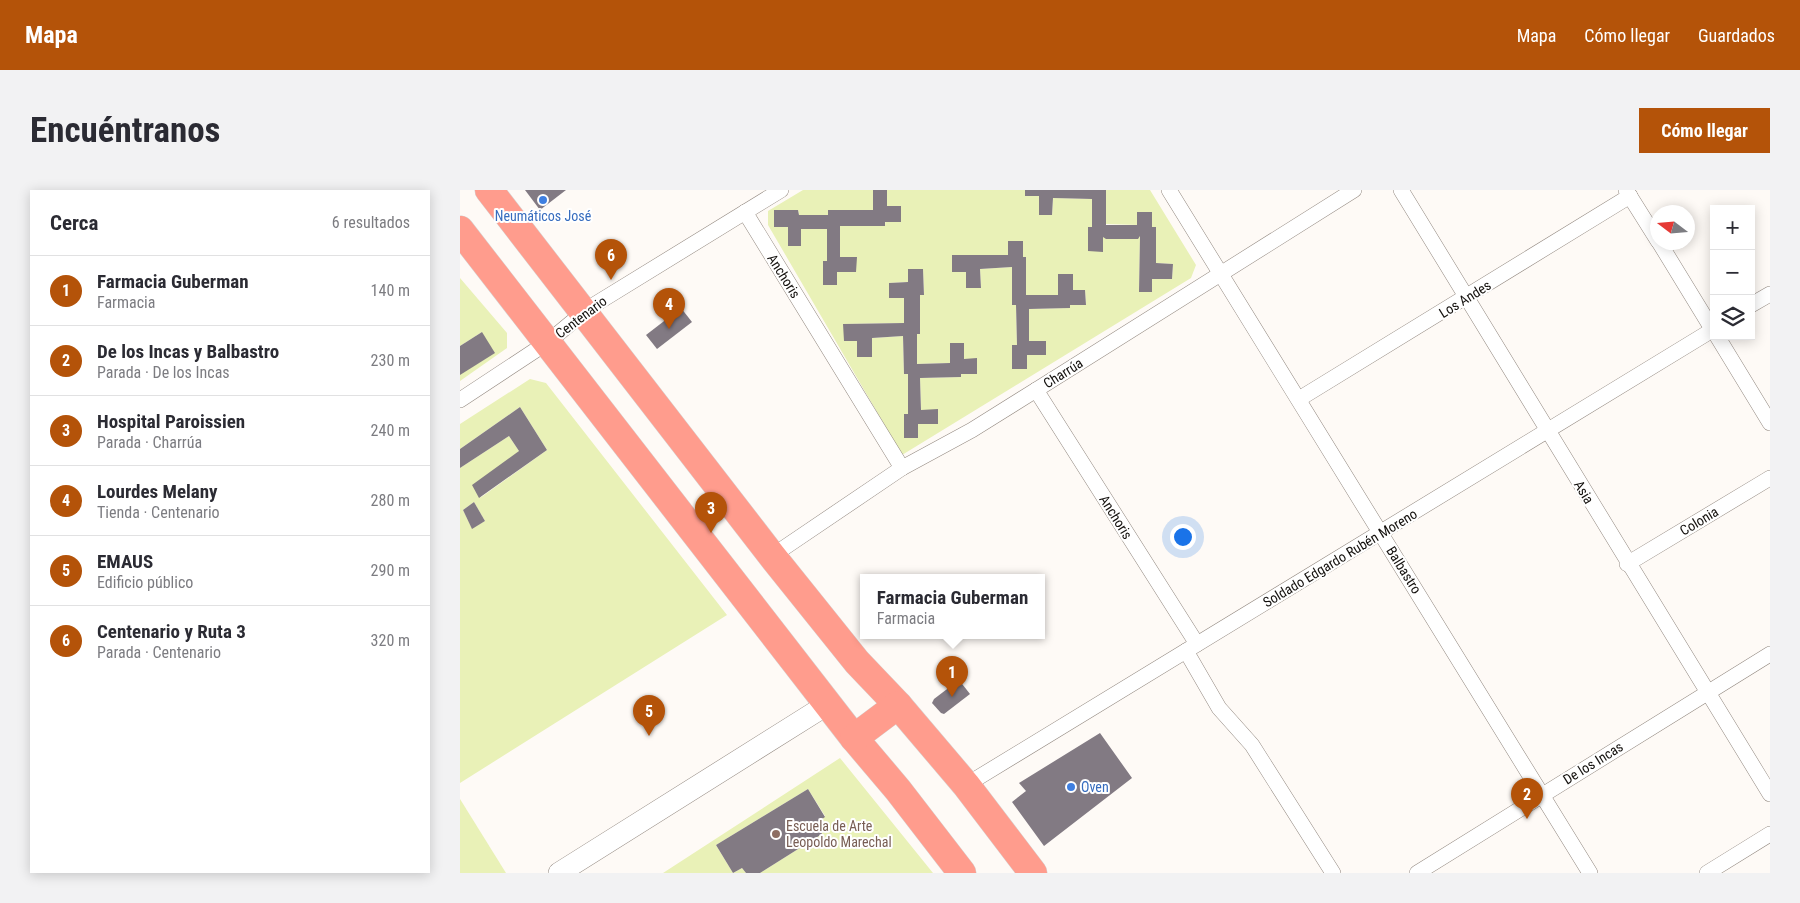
<!DOCTYPE html>
<html lang="es">
<head>
<meta charset="utf-8">
<style>
  :root { --surface:#fff; --page:#f2f2f3; --text:#2b2b33; --muted:#7c7c81; --line:#e1e1e2; --accent:#b45309 }
  body { margin:0; font-family:"Roboto Condensed",sans-serif; background:var(--page); color:var(--text) }
  .controls { position:absolute; right:15px; top:15px; display:grid; overflow:hidden; border-radius:0px; box-shadow:0 2px 12px #0003 }
  .controls button { width:45px; height:45px; display:grid; place-items:center; padding:0; border:0; border-bottom:1px solid var(--line); background:var(--surface); color:var(--text); font:25px sans-serif }
  .compass { position:absolute; left:1190px; top:15px; width:45px; height:45px; border-radius:50%; background:var(--surface); box-shadow:0 2px 12px #0003; rotate:286deg }
  .you { position:absolute; left:722px; top:346px; width:18px; height:18px; margin:-12px; border:4px solid #fff; border-radius:50%; background:#1a73e8; box-shadow:0 0 0 8px #1a73e833 }
  .badge { display:grid; place-items:center; width:32px; height:32px; border-radius:50%; background:var(--accent); color:#fff; font-size:16px; font-weight:700 }
  .pin { position:absolute; translate:-50% -41px; filter:drop-shadow(0 1px 2px #0008) }
  .pin::after { content:''; position:absolute; top:26px; width:18px; height:15px; background:inherit; clip-path:polygon(0 0,100% 0,50% 100%) }
  .popup { position:absolute; left:400px; top:384px; width:185px; height:65px; box-sizing:border-box; display:grid; place-content:center; border-radius:0px; background:var(--surface); filter:drop-shadow(0 1px 4px #0005); font-size:16px; white-space:nowrap; color:var(--muted) }
  .popup b { font-size:19px; color:var(--text) }
  .popup::after { content:''; position:absolute; left:50%; top:100%; margin-left:-10px; border:10px solid transparent; border-top-color:var(--surface) }
  .list { margin:0; padding:0; list-style:none }
  h2 { display:flex; justify-content:space-between; align-items:center; height:65px; margin:0; padding:0 20px; font-size:21px }
  h2 small { font-size:16px; font-weight:400; color:var(--muted) }
  .list li { display:grid; grid-template-columns:32px 1fr auto; gap:15px; align-items:center; box-sizing:border-box; height:70px; padding:0 20px; border-top:1px solid var(--line) }
  .list b { display:block; font-size:19px; white-space:nowrap }
  .list p { margin:0; font-size:16px; white-space:nowrap; color:var(--muted) }
  .list em { font-size:16px; font-style:normal; color:var(--muted) }
  .icon { flex:none; width:28px; height:28px; fill:none; stroke:currentColor; stroke-width:2; stroke-linecap:round; stroke-linejoin:round }
  .map { position:relative; flex:none; width:1310px; height:683px; overflow:hidden; border-radius:0px }
  header { display:flex; align-items:center; gap:30px; box-sizing:border-box; height:70px; padding:0 25px; background:var(--accent); color:#fff }
  header strong { font-size:24px }
  nav { display:flex; gap:28px; margin-inline-start:auto; font-size:18px }
  .intro { display:flex; align-items:center; justify-content:space-between; box-sizing:border-box; height:120px; padding:0 30px }
  h1 { margin:0; font-size:35px }
  .button { padding:12px 22px; border-radius:0px; background:var(--accent); color:#fff; font-size:18px; font-weight:700 }
  main { display:flex; gap:30px; padding:0 30px }
  aside { flex:1; background:var(--surface); border-radius:0px; box-shadow:0 2px 12px #0003 }
  .map>svg:first-child { display:block }
  .green { fill:#e9f1b7; fill-rule:evenodd }
  .building { fill:#827a83 }
  .lines { fill:none; stroke-linecap:round; stroke-linejoin:round }
  .street-casing { stroke:#938981; stroke-width:16 }
  .secondary-casing { stroke:#938981; stroke-width:22 }
  .highway-casing { stroke:#d5d4d3; stroke-width:29 }
  .street { stroke:#fff; stroke-width:15 }
  .secondary { stroke:#fff; stroke-width:21 }
  .highway { stroke:#ff9c8d; stroke-width:28 }
  .shop-dot { fill:#3f7fe0; stroke:#fff; stroke-width:2 }
  .education-dot { fill:#8d6e63; stroke:#fff; stroke-width:2 }
  .labels { text-anchor:middle; dominant-baseline:central; stroke-width:4; stroke-linejoin:round; paint-order:stroke }
  .shop-label { font-size:14px; fill:#366cbe; stroke:#fff }
  .street-label { font-size:14px; fill:#13100d; stroke:#fff }
  .education-label { font-size:14px; fill:#785e54; stroke:#fff; text-anchor:start }
</style>
</head>
<body>
<header>
<strong>Mapa</strong>
<nav><a>Mapa</a><a>Cómo llegar</a><a>Guardados</a></nav>
</header>
<div class="intro"><h1>Encuéntranos</h1><a class="button">Cómo llegar</a></div>
<main>
<aside>
<h2>Cerca<small>6 resultados</small></h2>
<ul class="list">
<li><span class="badge">1</span><div><b>Farmacia Guberman</b><p>Farmacia</p></div><em>140 m</em></li>
<li><span class="badge">2</span><div><b>De los Incas y Balbastro</b><p>Parada · De los Incas</p></div><em>230 m</em></li>
<li><span class="badge">3</span><div><b>Hospital Paroissien</b><p>Parada · Charrúa</p></div><em>240 m</em></li>
<li><span class="badge">4</span><div><b>Lourdes Melany</b><p>Tienda · Centenario</p></div><em>280 m</em></li>
<li><span class="badge">5</span><div><b>EMAUS</b><p>Edificio público</p></div><em>290 m</em></li>
<li><span class="badge">6</span><div><b>Centenario y Ruta 3</b><p>Parada · Centenario</p></div><em>320 m</em></li>
</ul>
</aside>
<div class="map">
<svg width="1310" height="683" viewBox="0 0 1310 683">
  <rect width="100%" height="100%" fill="#fefaf6"/>
  <g class="green">
    <path d="M343,0H413V20H368V25H339L338,20H314V37H328V56H341V39H367V71H363V95H377V82H396V67H380V36H425L427,0H565L579,6V25H592L593,8L632,9V37H628V61H642L643,47L680,46L679,102H692V89H712L713,74L696,73V38L692,37V22H677V35L646,34V0H690L736,75L731,88L442,265L308,35V21ZM563,52V67L566,68V105H598V84H612L613,100H625L626,114L610,115L609,118L569,119V151H586V164L567,165V179H553L552,155H557L556,115H552V77L520,79L521,98H506V82H492V65H548ZM448,79H463L464,104L460,105V143L457,144V174L490,173V153H504V169H517V183L501,184V187L460,188L461,220H477L458,234V248H444V224H448V184H444L443,146L412,148V167H398L397,151H384V134L444,133V108H429V93L448,92Z"/>
    <polygon points="0,88 47,143 47,158 0,191 0,185 22,142 0,156"/>
    <path d="M70,189L86,193L267,425L0,593V278L49,246L59,261L20,308L87,260L60,217L0,259V234ZM14,312L25,331L12,338L3,320Z"/>
    <polygon points="380,568 473,683 300,683 362,644 356,633 365,626 348,599 256,655 273,683 282,678 286,683 203,683"/>
    <polygon points="0,609 46,683 0,683"/>
  </g>
  <g class="building">
    <polygon points="65,0 106,0 80,20"/>
    <polygon points="413,0 427,0 427,16 441,16 441,32 425,32 425,36 380,36 380,67 397,67 396,82 377,82 377,95 363,95 363,71 367,71 367,39 341,39 341,56 328,56 328,37 314,37 314,20 338,20 339,25 368,25 368,20 413,20"/>
    <polygon points="565,0 646,0 646,35 677,35 677,22 692,22 692,37 696,37 696,73 713,74 712,89 692,89 692,102 679,102 680,46 678,49 646,49 643,47 643,62 628,61 628,37 632,37 632,9 593,8 592,25 579,25 579,6 565,6"/>
    <polygon points="548,51 563,51 563,67 566,67 566,105 598,105 598,84 613,84 613,100 625,100 626,115 610,115 610,118 569,119 569,151 586,151 586,165 567,165 567,179 552,179 552,155 557,155 556,115 552,115 552,77 520,79 521,98 506,98 506,82 492,82 492,65 548,65"/>
    <polygon points="448,79 463,79 464,105 460,105 460,144 457,144 457,174 490,173 490,153 504,153 504,169 517,168 517,184 501,184 501,187 460,188 461,220 478,219 478,234 458,234 458,248 444,248 444,224 448,224 448,184 444,184 443,146 412,148 412,167 397,167 397,151 384,151 383,134 444,133 444,108 429,108 429,93 448,92"/>
    <polygon points="221,118 232,132 197,159 186,145"/>
    <polygon points="22,142 35,163 0,185 0,156"/>
    <polygon points="60,217 87,260 19,308 12,295 59,261 49,246 0,278 0,259"/>
    <polygon points="14,312 25,331 12,339 3,320"/>
    <polygon points="499,490 510,504 484,524 481,523 472,513 474,509"/>
    <polygon points="640,543 672,588 584,656 552,612 566,601 559,593"/>
    <polygon points="348,599 365,627 356,633 362,644 300,683 286,683 282,678 273,683 256,655"/>
  </g>
  <g class="lines">
    <g class="street-casing">
      <g id="street">
        <polyline points="709,0 1130,683"/>
        <polyline points="941,0 1310,604"/>
        <polyline points="1166,0 1198,51"/>
        <polyline points="285,22 442,278"/>
        <polyline points="1199,52 1254,142"/>
        <polyline points="1291,115 1310,104"/>
        <polyline points="1257,146 1310,233"/>
        <polyline points="576,200 737,454"/>
        <polyline points="839,209 1170,6"/>
        <polyline points="0,210 88,152 129,118 321,0"/>
        <polyline points="312,366 442,278 512,240 576,200 894,0"/>
        <polyline points="1167,374 1310,288"/>
        <polyline points="726,461 759,518 792,555 873,683"/>
        <polyline points="506,595 1254,139"/>
        <polyline points="957,683 1310,464"/>
        <polyline points="1247,683 1310,644"/>
      </g>
    </g>
    <g class="secondary-casing">
      <polyline id="secondary" points="99,683 368,514"/>
    </g>
    <g class="highway-casing">
      <g id="highway">
        <polyline points="29,0 312,366 397,472 438,515 506,595 573,683"/>
        <polyline points="0,40 394,548 438,600 502,683"/>
        <polyline points="394,548 438,515"/>
      </g>
    </g>
    <use href="#street" class="street"/>
    <use href="#secondary" class="secondary"/>
    <use href="#highway" class="highway"/>
  </g>
  <g class="shop-dot">
    <circle cx="83" cy="10" r="5"/>
    <circle cx="611" cy="597" r="5"/>
  </g>
  <circle class="education-dot" cx="316" cy="644" r="5"/>
  <g class="labels">
    <g class="shop-label">
      <text x="83" y="26">Neumáticos José</text>
      <text x="621" y="597" text-anchor="start">Oven</text>
    </g>
    <g class="street-label">
      <text transform="translate(324 86) rotate(58)">Anchoris</text>
      <text transform="translate(1005 109) rotate(-32)">Los Andes</text>
      <text transform="translate(121 127) rotate(-37)">Centenario</text>
      <text transform="translate(603 183) rotate(-32)">Charrúa</text>
      <text transform="translate(1124 302) rotate(59)">Asia</text>
      <text transform="translate(656 327) rotate(58)">Anchoris</text>
      <text transform="translate(1239 331) rotate(-31)">Colonia</text>
      <text transform="translate(880 368) rotate(-31)">Soldado Edgardo Rubén Moreno</text>
      <text transform="translate(944 380) rotate(58)">Balbastro</text>
      <text transform="translate(1133 573) rotate(-32)">De los Incas</text>
    </g>
    <g class="education-label">
      <text x="326" y="636">Escuela de Arte<tspan x="326" dy="16">Leopoldo Marechal</tspan></text>
    </g>
  </g>
</svg>
<div class="controls">
<button>+</button>
<button>−</button>
<button><svg class="icon" aria-label="layers" viewBox="0 0 24 24"><path d="M12 4l9 5-9 5-9-5zM3 14l9 5 9-5"/></svg></button>
</div>
<svg class="compass" viewBox="-18 -18 36 36"><path d="M0-13l5 13h-10z" fill="#e53935"/><path d="M0 13l5-13h-10z" fill="#7c7c81"/></svg>
<div class="you"></div>
<div class="pin badge" style="left:492px;top:507px">1</div>
<div class="popup"><b>Farmacia Guberman</b>Farmacia</div>
<div class="pin badge" style="left:1067px;top:629px">2</div>
<div class="pin badge" style="left:251px;top:343px">3</div>
<div class="pin badge" style="left:209px;top:139px">4</div>
<div class="pin badge" style="left:189px;top:546px">5</div>
<div class="pin badge" style="left:151px;top:90px">6</div>
</div>
</main>
</body>
</html>
